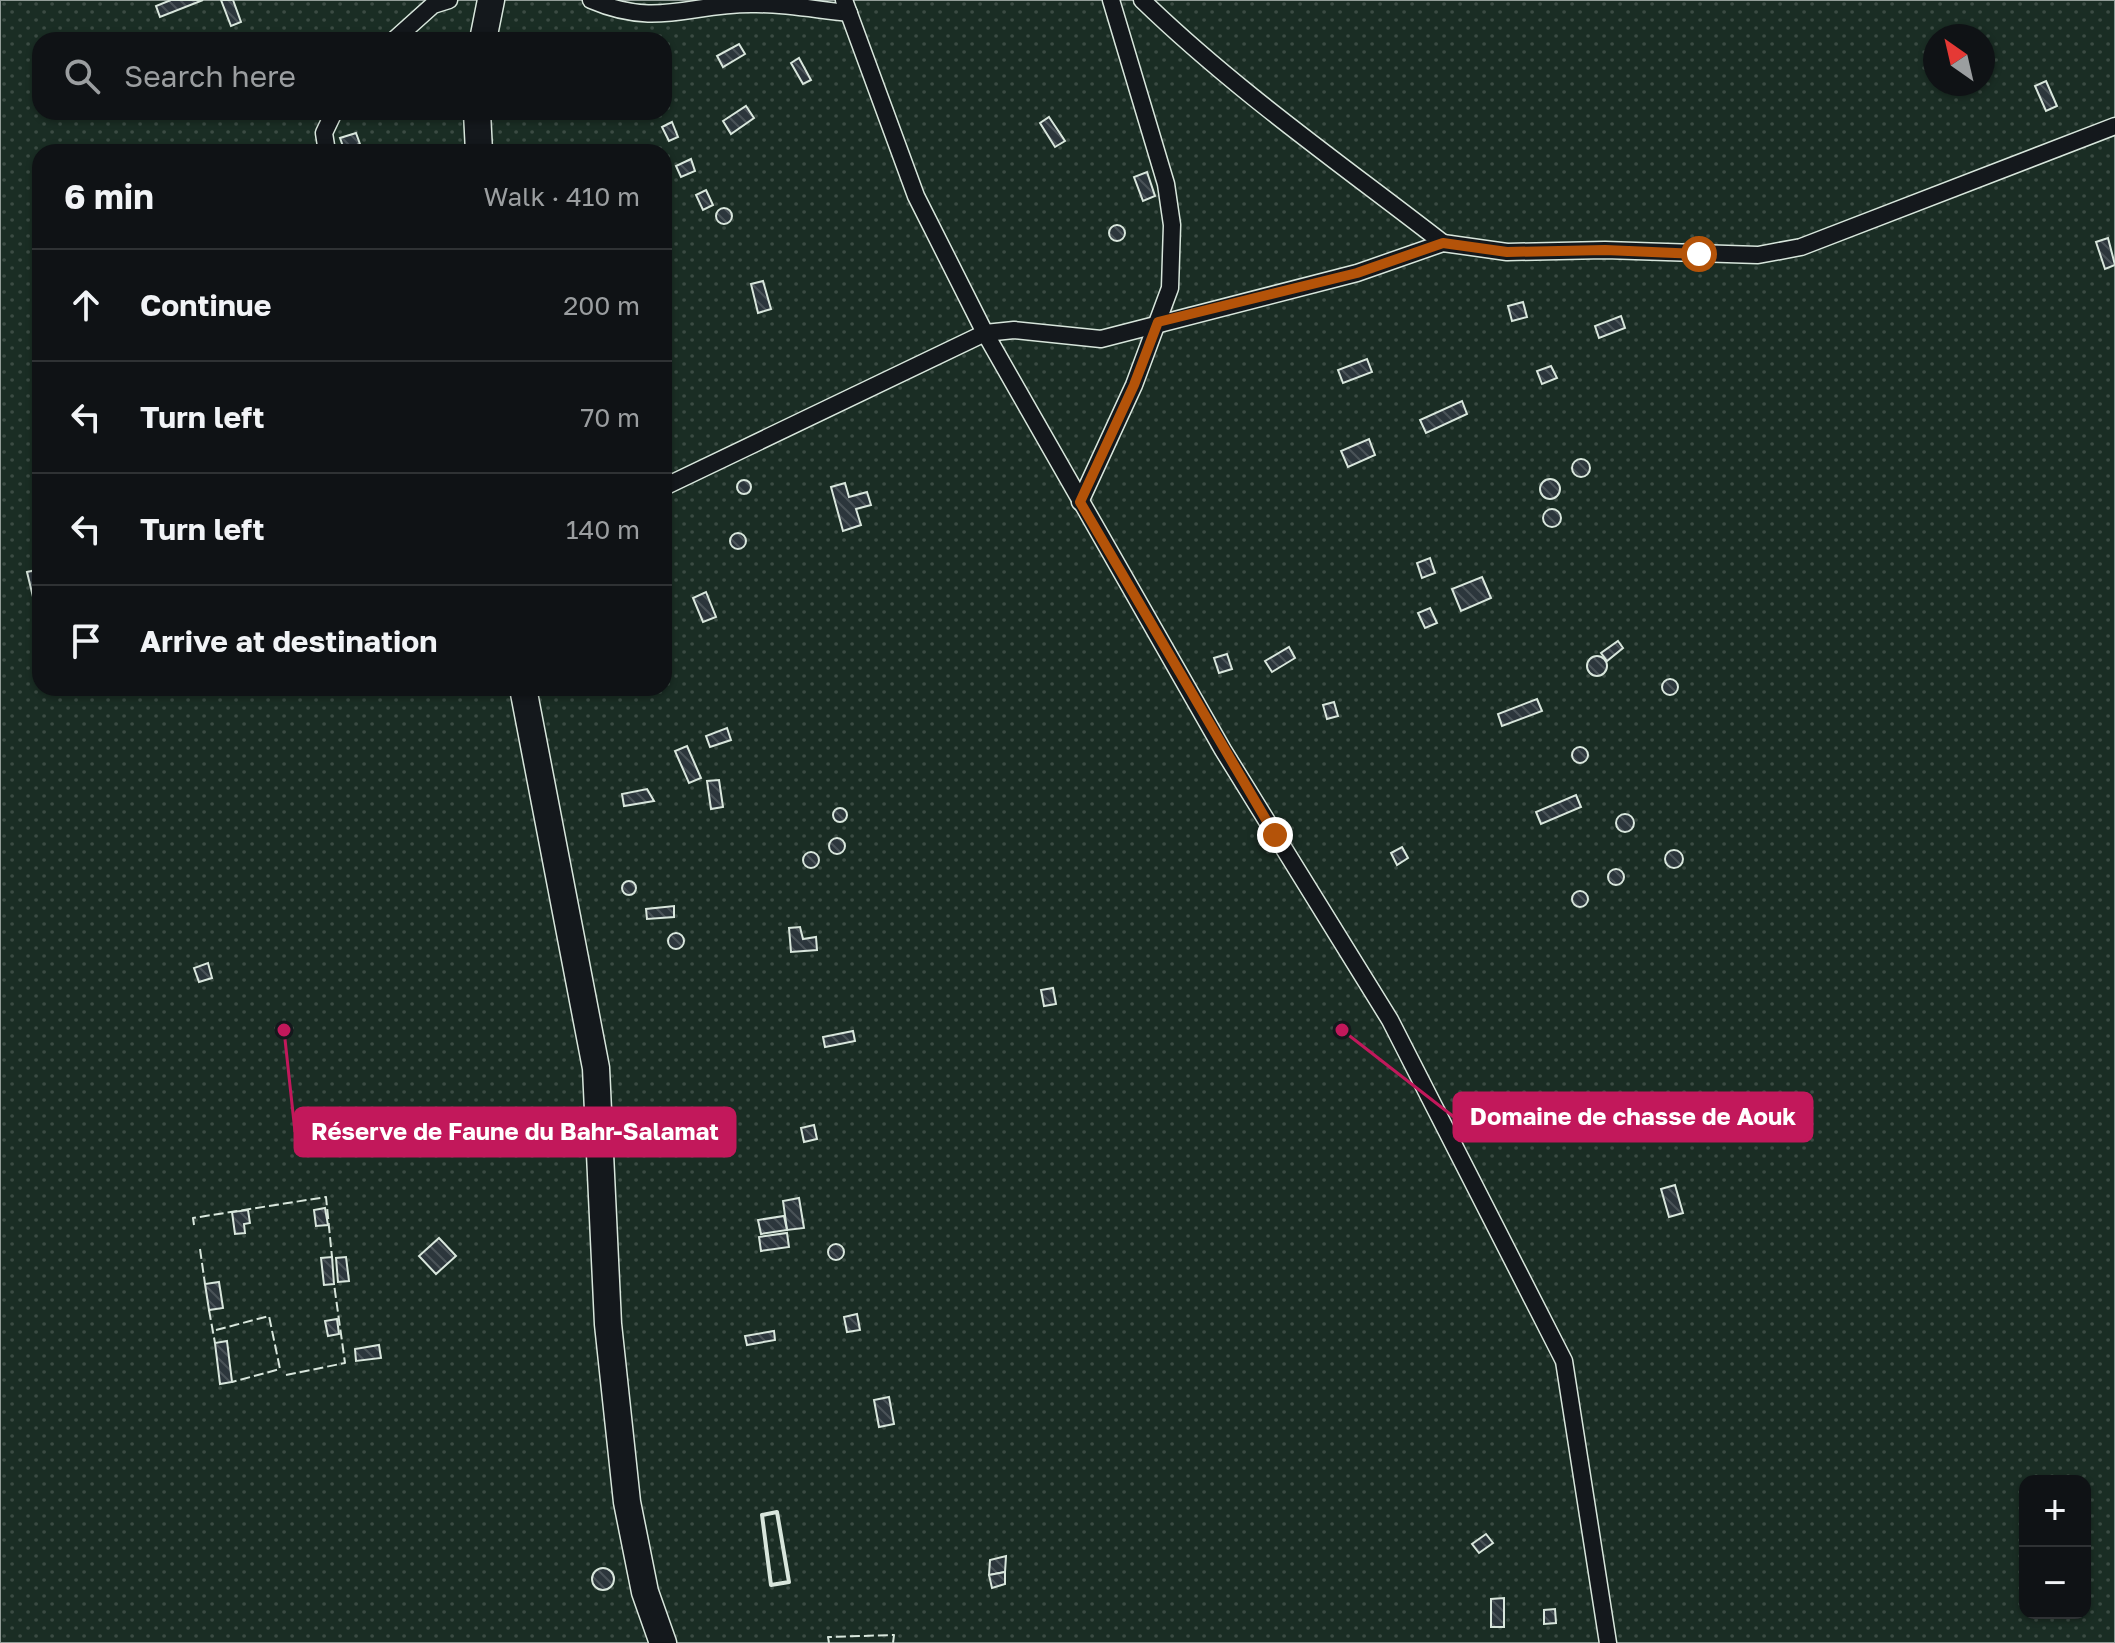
<!DOCTYPE html>
<html lang="en">
<head>
<meta charset="utf-8">
<style>
  :root { --surface:#0f1215; --page:#181b1e; --text:#f1f3f6; --muted:#9b9ea0; --line:#2f3234 }
  body { margin:0; font-family:"Golos Text",sans-serif; background:var(--page); color:var(--text) }
  .controls { position:absolute; right:24px; bottom:24px; display:grid; overflow:hidden; border-radius:16px; box-shadow:0 2px 6px #0004 }
  .controls button { width:72px; height:72px; display:grid; place-items:center; padding:0; border:0; border-bottom:2px solid var(--line); background:var(--surface); color:var(--text); font:40px sans-serif }
  .compass { position:absolute; left:1923px; top:24px; width:72px; height:72px; border-radius:50%; background:var(--surface); box-shadow:0 2px 6px #0004; rotate:326deg }
  .stop { position:absolute; width:24px; height:24px; margin:-18px; border:6px solid #b45309; border-radius:50%; background:#fff }
  .stop.end { background:#b45309; border-color:#fff; box-shadow:0 2px 8px #0008 }
  .list { margin:0; padding:0; list-style:none }
  h2 { display:flex; justify-content:space-between; align-items:center; height:104px; margin:0; padding:0 32px; font-size:34px }
  h2 small { font-size:26px; font-weight:400; color:var(--muted) }
  .list li { display:grid; grid-template-columns:52px 1fr auto; gap:24px; align-items:center; box-sizing:border-box; height:112px; padding:0 32px; border-top:2px solid var(--line) }
  .list b { display:block; font-size:30px; white-space:nowrap }
  .list em { font-size:26px; font-style:normal; color:var(--muted) }
  .icon { flex:none; width:44px; height:44px; fill:none; stroke:currentColor; stroke-width:2; stroke-linecap:round; stroke-linejoin:round }
  .map { position:relative; flex:none; width:2115px; height:1643px; overflow:hidden }
  .search { position:absolute; background:var(--surface); box-shadow:0 2px 6px #0004; left:32px; top:32px; width:640px; height:88px; display:flex; align-items:center; gap:20px; box-sizing:border-box; padding:0 28px; border-radius:24px; color:var(--muted); font-size:30px }
  .panel { position:absolute; background:var(--surface); box-shadow:0 2px 6px #0004; left:32px; top:144px; width:640px; height:552px; border-radius:24px }
  .map>svg:first-child { display:block }
  .park { fill:url(#park-dots); stroke:#939e99; stroke-width:2; fill-rule:evenodd }
  .building { fill:url(#building-back-hatch); stroke:#d8e6dc; stroke-width:2 }
  .lines { fill:none; stroke-linecap:round; stroke-linejoin:round }
  .minor-casing { stroke:#d8e6dc; stroke-width:19 }
  .primary-casing { stroke:#d8e6dc; stroke-width:29 }
  .minor { stroke:#14181c; stroke-width:16 }
  .primary { stroke:#14181c; stroke-width:26 }
  .fence { stroke:#d8e6dc; stroke-width:2; stroke-dasharray:10 4; stroke-linecap:butt }
  .wall { stroke:#d8e6dc; stroke-width:4 }
  .route { stroke:#b45309; stroke-width:10 }
  .leader { fill:none; stroke:#c2185b; stroke-width:3 }
  .callout-dot { fill:#c2185b; stroke:#14181c; stroke-width:3 }
  .callout { fill:#c2185b; stroke:#c2185b; stroke-width:3 }
  .callout-label { font-size:24px; text-anchor:middle; font-weight:bold; fill:#fff }
</style>
</head>
<body>
<div class="map">
<svg width="2115" height="1643" viewBox="0 0 2115 1643">
  <defs>
    <pattern id="park-dots" width="8" height="8" patternUnits="userSpaceOnUse" patternTransform="scale(2)"><rect width="8" height="8" fill="#1a2d24"/><path d="M2 2h.1M6 6h.1" fill="none" stroke="#3b4b43" stroke-width="1.8" stroke-linecap="round"/></pattern>
    <pattern id="building-back-hatch" width="6" height="6" patternUnits="userSpaceOnUse" patternTransform="scale(2)"><rect width="6" height="6" fill="#2c363c"/><path d="M-1 5l2 2M0 0l6 6M5-1l2 2" fill="none" stroke="#4a5358"/></pattern>
  </defs>
  <rect width="100%" height="100%" fill="#14181c"/>
  <path class="park" d="M0,0H2115V1643H0ZM1935,36H1983V84H1935ZM40,40H664V112H40ZM40,152H664V688H40ZM2025,1481H2085V1613H2025Z"/>
  <g class="building">
    <polygon points="171,0 203,0 160,17 156,6"/>
    <polygon points="221,0 233,0 241,22 231,26"/>
    <polygon points="739,44 745,54 723,67 717,56"/>
    <polygon points="799,58 811,80 803,84 791,63"/>
    <polygon points="2046,81 2057,106 2046,111 2035,86"/>
    <polygon points="746,106 754,118 731,134 723,121"/>
    <polygon points="1049,117 1065,141 1055,147 1040,123"/>
    <polygon points="672,122 678,137 669,141 662,127"/>
    <polygon points="356,133 360,144 344,149 340,138"/>
    <polygon points="691,159 695,171 681,177 676,166"/>
    <polygon points="1147,172 1155,196 1143,201 1134,177"/>
    <polygon points="706,190 713,205 703,210 696,195"/>
    <circle cx="724" cy="216" r="8"/>
    <circle cx="1117" cy="233" r="8"/>
    <polygon points="2108,238 2115,265 2105,269 2096,242"/>
    <polygon points="763,281 771,309 758,313 751,284"/>
    <polygon points="1523,302 1527,317 1512,321 1508,306"/>
    <polygon points="1621,316 1625,328 1599,338 1595,326"/>
    <polygon points="1367,359 1372,372 1343,383 1338,370"/>
    <polygon points="1551,366 1557,378 1542,384 1537,371"/>
    <polygon points="1462,401 1467,414 1426,433 1420,420"/>
    <polygon points="1369,439 1375,455 1348,467 1341,451"/>
    <circle cx="1581" cy="468" r="9"/>
    <circle cx="1550" cy="489" r="10"/>
    <circle cx="744" cy="487" r="7"/>
    <polygon points="845,483 849,497 867,492 871,505 856,509 861,525 843,531 831,487"/>
    <circle cx="1552" cy="518" r="9"/>
    <circle cx="738" cy="541" r="8"/>
    <polygon points="1430,558 1435,573 1422,578 1417,563"/>
    <polygon points="40,569 40,596 33,597 27,572"/>
    <polygon points="1482,577 1491,598 1461,611 1452,589"/>
    <polygon points="706,592 716,617 703,622 693,598"/>
    <polygon points="1430,608 1437,623 1425,628 1418,613"/>
    <polygon points="1618,641 1623,648 1607,661 1601,653"/>
    <polygon points="1289,647 1295,658 1272,672 1265,661"/>
    <polygon points="1227,654 1232,669 1219,673 1214,658"/>
    <circle cx="1597" cy="666" r="10"/>
    <circle cx="1670" cy="687" r="8"/>
    <polygon points="1537,699 1542,711 1502,726 1498,714"/>
    <polygon points="1334,702 1338,716 1327,719 1323,705"/>
    <polygon points="727,728 731,740 710,747 706,736"/>
    <polygon points="687,746 701,778 689,783 675,751"/>
    <circle cx="1580" cy="755" r="8"/>
    <polygon points="719,780 723,807 711,809 707,781"/>
    <polygon points="647,789 654,801 624,806 622,794"/>
    <polygon points="1576,795 1581,807 1541,824 1536,812"/>
    <circle cx="840" cy="815" r="7"/>
    <circle cx="1625" cy="823" r="9"/>
    <circle cx="837" cy="846" r="8"/>
    <polygon points="1402,847 1408,858 1397,865 1391,853"/>
    <circle cx="1674" cy="859" r="9"/>
    <circle cx="811" cy="860" r="8"/>
    <circle cx="1616" cy="877" r="8"/>
    <circle cx="629" cy="888" r="7"/>
    <circle cx="1580" cy="899" r="8"/>
    <polygon points="674,906 674,917 647,919 646,909"/>
    <polygon points="800,927 803,939 816,937 817,950 791,952 789,928"/>
    <circle cx="676" cy="941" r="8"/>
    <polygon points="208,963 212,978 199,982 194,968"/>
    <polygon points="1053,988 1056,1004 1044,1006 1041,990"/>
    <polygon points="853,1031 855,1041 825,1047 823,1037"/>
    <polygon points="814,1125 817,1139 804,1142 801,1128"/>
    <polygon points="1675,1185 1683,1213 1669,1217 1661,1189"/>
    <polygon points="799,1198 804,1228 787,1230 783,1201"/>
    <polygon points="325,1208 328,1225 316,1226 314,1210"/>
    <polygon points="248,1210 250,1223 244,1224 245,1233 235,1234 232,1212"/>
    <polygon points="784,1216 787,1230 761,1234 758,1220"/>
    <polygon points="787,1233 789,1247 761,1251 759,1237"/>
    <polygon points="439,1238 456,1256 436,1274 419,1256"/>
    <circle cx="836" cy="1252" r="8"/>
    <polygon points="332,1257 334,1284 324,1285 321,1258"/>
    <polygon points="346,1257 349,1281 338,1282 336,1258"/>
    <polygon points="219,1282 223,1308 209,1310 205,1284"/>
    <polygon points="857,1314 860,1330 847,1332 844,1317"/>
    <polygon points="337,1319 339,1334 328,1336 325,1321"/>
    <polygon points="774,1331 775,1340 747,1345 745,1336"/>
    <polygon points="227,1341 232,1382 220,1384 215,1343"/>
    <polygon points="379,1345 381,1358 356,1361 355,1349"/>
    <polygon points="889,1397 894,1424 879,1427 874,1400"/>
    <polygon points="1486,1534 1493,1543 1479,1553 1472,1544"/>
    <polygon points="1006,1556 1005,1572 989,1575 990,1560"/>
    <circle cx="603" cy="1579" r="11"/>
    <polygon points="1005,1572 1005,1584 992,1588 989,1575"/>
    <polygon points="1504,1598 1504,1627 1491,1627 1491,1599"/>
    <polygon points="1555,1609 1556,1623 1544,1624 1544,1610"/>
  </g>
  <g class="lines">
    <g class="minor-casing">
      <g id="minor">
        <path d="M591,0C658,29 693,2 756,4C787,4 818,10 849,13"/>
        <polyline points="844,0 916,196 985,333 1223,750 1390,1020 1564,1361 1608,1643"/>
        <path d="M1142,0C1235,90 1341,164 1443,243"/>
        <polyline points="394,40 433,5 449,0"/>
        <polyline points="327,152 324,133 334,112"/>
        <polyline points="664,487 985,333 1014,330 1101,339 1357,273 1443,243 1507,252 1605,250 1758,255 1801,247 2115,126"/>
        <polyline points="1080,502 1134,385 1170,288 1172,225 1166,184 1111,0"/>
      </g>
    </g>
    <g class="primary-casing">
      <g id="primary">
        <polyline points="483,40 491,0"/>
        <polyline points="477,112 479,152"/>
        <polyline points="523,688 596,1068 608,1324 627,1502 645,1592 663,1643"/>
      </g>
    </g>
    <use href="#minor" class="minor"/>
    <use href="#primary" class="primary"/>
    <g class="fence">
      <polyline points="194,1225 193,1218 326,1197 332,1257"/>
      <polyline points="200,1249 205,1284"/>
      <polyline points="209,1310 215,1343"/>
      <polyline points="216,1330 269,1316 280,1369 232,1382"/>
      <polyline points="286,1375 345,1363 334,1284"/>
      <polyline points="829,1643 828,1637 894,1635 893,1643"/>
    </g>
    <polygon class="wall" points="777,1512 789,1582 771,1585 762,1515"/>
  </g>
  <g class="lines">
    <polyline class="route" points="1275,835 1080,502 1134,385 1158,322 1357,273 1443,243 1507,252 1605,250 1699,254"/>
  </g>
  <path class="leader" d="M1342 1030L1454 1117M284 1030L295 1132"/>
  <g class="callout-dot">
    <circle cx="1342" cy="1030" r="8"/>
    <circle cx="284" cy="1030" r="8"/>
  </g>
  <g class="callout">
    <rect x="1454" y="1093" width="358" height="48" rx="8"/>
    <rect x="295" y="1108" width="440" height="48" rx="8"/>
  </g>
  <g class="callout-label">
    <text x="1633" y="1125">Domaine de chasse de Aouk</text>
    <text x="515" y="1140">Réserve de Faune du Bahr-Salamat</text>
  </g>
</svg>
<div class="controls">
<button>+</button>
<button>−</button>
</div>
<svg class="compass" viewBox="-18 -18 36 36"><path d="M0-13l5 13h-10z" fill="#e53935"/><path d="M0 13l5-13h-10z" fill="#9b9ea0"/></svg>
<div class="stop" style="left:1699px;top:254px"></div>
<div class="stop end" style="left:1275px;top:835px"></div>
<div class="search"><svg class="icon" aria-label="search" viewBox="0 0 24 24"><circle cx="10" cy="10" r="6"/><path d="M15 15l6 6"/></svg>Search here</div>
<section class="panel">
<h2>6 min<small>Walk · 410 m</small></h2>
<ul class="list">
<li><svg class="icon" aria-label="ahead" viewBox="0 0 24 24"><path d="M12 20V5M6 11l6-6 6 6"/></svg><div><b>Continue</b></div><em>200 m</em></li>
<li><svg class="icon" aria-label="left" viewBox="0 0 24 24"><path d="M17 20v-9H6M10 6l-5 5 5 5"/></svg><div><b>Turn left</b></div><em>70 m</em></li>
<li><svg class="icon" aria-label="left" viewBox="0 0 24 24"><path d="M17 20v-9H6M10 6l-5 5 5 5"/></svg><div><b>Turn left</b></div><em>140 m</em></li>
<li><svg class="icon" aria-label="arrive" viewBox="0 0 24 24"><path d="M6 21V4h12l-3 4 3 4H6"/></svg><div><b>Arrive at destination</b></div></li>
</ul>
</section>
</div>
</body>
</html>
